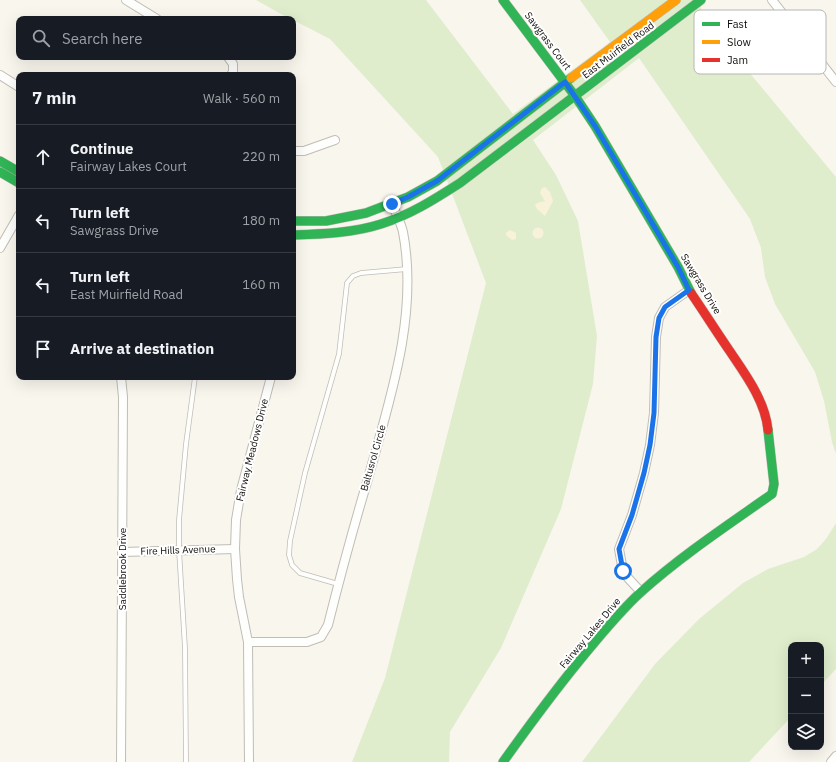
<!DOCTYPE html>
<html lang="en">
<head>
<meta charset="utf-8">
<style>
  :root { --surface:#171b24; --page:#20242c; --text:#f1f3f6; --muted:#9ea1a6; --line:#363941 }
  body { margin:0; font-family:"IBM Plex Sans",sans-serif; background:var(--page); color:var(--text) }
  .controls { position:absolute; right:12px; bottom:12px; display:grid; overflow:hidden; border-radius:8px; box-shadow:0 4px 16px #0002 }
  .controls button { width:36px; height:36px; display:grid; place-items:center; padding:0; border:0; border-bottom:1px solid var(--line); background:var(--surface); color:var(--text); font:20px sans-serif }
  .stop { position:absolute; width:12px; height:12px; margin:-9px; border:3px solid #1a73e8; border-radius:50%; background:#fff }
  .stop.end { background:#1a73e8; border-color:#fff; box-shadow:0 1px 4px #0008 }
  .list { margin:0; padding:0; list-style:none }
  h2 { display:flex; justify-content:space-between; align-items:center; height:52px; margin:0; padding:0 16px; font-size:17px }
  h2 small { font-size:13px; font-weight:400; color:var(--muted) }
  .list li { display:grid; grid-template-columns:26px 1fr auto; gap:12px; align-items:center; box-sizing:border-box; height:64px; padding:0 16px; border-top:1px solid var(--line) }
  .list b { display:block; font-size:15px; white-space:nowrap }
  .list p { margin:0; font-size:13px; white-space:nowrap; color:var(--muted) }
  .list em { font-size:13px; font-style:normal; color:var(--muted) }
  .icon { flex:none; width:22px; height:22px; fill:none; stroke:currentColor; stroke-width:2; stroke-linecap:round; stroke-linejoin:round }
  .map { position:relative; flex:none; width:836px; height:762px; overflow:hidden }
  .search { position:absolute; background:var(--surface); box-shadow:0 4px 16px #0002; left:16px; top:16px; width:280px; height:44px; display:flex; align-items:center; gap:10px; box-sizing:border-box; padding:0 14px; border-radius:8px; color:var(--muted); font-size:15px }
  .panel { position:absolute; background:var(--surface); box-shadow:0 4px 16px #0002; left:16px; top:72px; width:280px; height:308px; border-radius:8px }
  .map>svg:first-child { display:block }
  .green { fill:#dfedcd }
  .sand { fill:#f8f2da }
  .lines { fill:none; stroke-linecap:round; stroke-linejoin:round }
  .lane-casing { stroke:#c0bdb6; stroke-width:5.5 }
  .street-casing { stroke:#c0bdb6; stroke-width:10 }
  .fast-casing { stroke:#c0bdb6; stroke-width:10 }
  .slow-casing { stroke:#c0bdb6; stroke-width:10 }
  .jam-casing { stroke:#c0bdb6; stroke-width:10 }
  .lane { stroke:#fefefc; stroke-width:4 }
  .street { stroke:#fefefc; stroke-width:8 }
  .fast { stroke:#30b455; stroke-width:9 }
  .slow { stroke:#ff9f0a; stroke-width:9 }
  .jam { stroke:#e5322d; stroke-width:9 }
  .route { stroke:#1a73e8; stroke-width:5 }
  .labels { text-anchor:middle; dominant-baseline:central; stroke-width:4; stroke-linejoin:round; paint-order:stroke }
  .street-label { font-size:10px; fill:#100d08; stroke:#fff }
  .key { fill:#fff; stroke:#b7b6b5; stroke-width:1 }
  .key-label { font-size:11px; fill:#100d08 }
</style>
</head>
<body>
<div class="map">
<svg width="836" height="762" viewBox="0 0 836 762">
  <rect width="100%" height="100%" fill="#f9f6ee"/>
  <g class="green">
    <polygon points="256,0 426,0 513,114 610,42 580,0 698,0 705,19 836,177 836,454 832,442 824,401 815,372 775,304 765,277 761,248 750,219 639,58 533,140 556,175 578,221 597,336 593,384 561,509 501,648 450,732 449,762 352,762 385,678 486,283 438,157 330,39 293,20 293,19 290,19"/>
    <polygon points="836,523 836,669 821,685 821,645 791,645 791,717 749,762 582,762 655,664 699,619 743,583 768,569 804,557 817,549 826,539"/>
  </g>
  <g class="sand">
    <polygon points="545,187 550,192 553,201 545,216 537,209 535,205 537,203 545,201 540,193 542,188"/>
    <circle cx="538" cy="233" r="5.5"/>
    <polygon points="510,230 516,233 516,239 512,240 506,235 506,233"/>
  </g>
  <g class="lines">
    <g class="lane-casing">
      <g id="lane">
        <polyline points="338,584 300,573 292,565 289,555 290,541 305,473 339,354 347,283 353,276 361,273 407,269"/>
        <polyline points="186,762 185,648 179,550 179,520 186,444 195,377"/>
      </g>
    </g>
    <g class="street-casing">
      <g id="street">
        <polyline points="126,0 157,19"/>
        <polyline points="772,0 836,82"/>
        <polyline points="228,57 233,64 233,72 231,75"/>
        <polyline points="0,75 19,87"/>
        <polyline points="293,151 304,151 335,140"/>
        <polyline points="0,248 19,215"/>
        <polyline points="121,377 123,397 121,762"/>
        <polyline points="122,552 235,549"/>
        <polyline points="641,592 628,578 623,571 619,549 632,515 644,473 650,445 654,413 656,337 659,318 665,307 689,290"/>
        <path d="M248,642H307L321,637L328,625C340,577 353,529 367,482C389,402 419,316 403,232C401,223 396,213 392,204"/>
        <polyline points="249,762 248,642 239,597 237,579 235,549 236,520 241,490 271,377"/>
        <polyline points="831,762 836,756"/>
      </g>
    </g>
    <g class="fast-casing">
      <g id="fast">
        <polyline points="503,0 575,96 595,126 678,267 691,293"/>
        <polyline points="0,161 19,172"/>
        <polyline points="0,172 19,183"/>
        <polyline points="293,221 326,221 366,213 408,197 437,181 571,78"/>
        <path d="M293,235C323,234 353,233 381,224C410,215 435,199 460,183L701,0"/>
        <path d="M503,762C528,727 553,693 580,660C599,637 618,613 641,592C681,556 728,525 772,494L774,484L768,430"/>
      </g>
    </g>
    <g class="slow-casing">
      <polyline id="slow" points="571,78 676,0"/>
    </g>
    <g class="jam-casing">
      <path id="jam" d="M691,293C704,312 716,331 729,350C745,374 765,400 768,430"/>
    </g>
    <use href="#lane" class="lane"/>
    <use href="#street" class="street"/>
    <use href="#fast" class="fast"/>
    <use href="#slow" class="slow"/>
    <use href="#jam" class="jam"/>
  </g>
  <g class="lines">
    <polyline class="route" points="392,204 408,197 437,181 565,82 595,126 678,267 689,290 665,307 659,318 656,337 654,413 650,445 644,473 632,515 619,549 623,571"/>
  </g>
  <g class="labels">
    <g class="street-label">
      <text transform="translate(548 41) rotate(53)">Sawgrass Court</text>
      <text transform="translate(618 50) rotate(-37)">East Muirfield Road</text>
      <text transform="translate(701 284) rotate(59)">Sawgrass Drive</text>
      <text transform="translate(252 450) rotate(-76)">Fairway Meadows Drive</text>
      <text transform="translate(373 458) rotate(-74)">Baltusrol Circle</text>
      <text transform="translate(178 550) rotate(-2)">Fire Hills Avenue</text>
      <text transform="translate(122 569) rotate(-90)">Saddlebrook Drive</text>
      <text transform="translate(590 633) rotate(-50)">Fairway Lakes Drive</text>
    </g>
  </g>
  <rect x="694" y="10" width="132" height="64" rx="6" class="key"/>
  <rect x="702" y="22" width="18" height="4" fill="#30b455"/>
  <rect x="702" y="40" width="18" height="4" fill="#ff9f0a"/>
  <rect x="702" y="58" width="18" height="4" fill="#e5322d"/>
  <g class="key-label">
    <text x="727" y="28">Fast</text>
    <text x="727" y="46">Slow</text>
    <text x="727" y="64">Jam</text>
  </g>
</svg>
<div class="controls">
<button>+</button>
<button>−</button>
<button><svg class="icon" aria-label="layers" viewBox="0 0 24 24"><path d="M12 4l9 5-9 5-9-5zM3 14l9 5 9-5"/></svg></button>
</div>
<div class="stop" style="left:623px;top:571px"></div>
<div class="stop end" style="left:392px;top:204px"></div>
<div class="search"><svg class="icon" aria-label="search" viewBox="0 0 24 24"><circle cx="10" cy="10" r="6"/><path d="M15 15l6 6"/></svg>Search here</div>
<section class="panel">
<h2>7 min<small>Walk · 560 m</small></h2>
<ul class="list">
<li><svg class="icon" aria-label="ahead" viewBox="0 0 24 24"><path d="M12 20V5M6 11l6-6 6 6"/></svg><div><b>Continue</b><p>Fairway Lakes Court</p></div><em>220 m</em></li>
<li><svg class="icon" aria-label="left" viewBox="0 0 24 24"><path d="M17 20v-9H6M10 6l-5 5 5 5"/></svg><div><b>Turn left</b><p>Sawgrass Drive</p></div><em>180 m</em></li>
<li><svg class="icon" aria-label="left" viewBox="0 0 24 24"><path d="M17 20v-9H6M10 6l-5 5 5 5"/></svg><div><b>Turn left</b><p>East Muirfield Road</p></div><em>160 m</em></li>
<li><svg class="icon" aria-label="arrive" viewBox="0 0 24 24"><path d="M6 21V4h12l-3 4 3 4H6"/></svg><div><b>Arrive at destination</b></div></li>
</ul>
</section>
</div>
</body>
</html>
